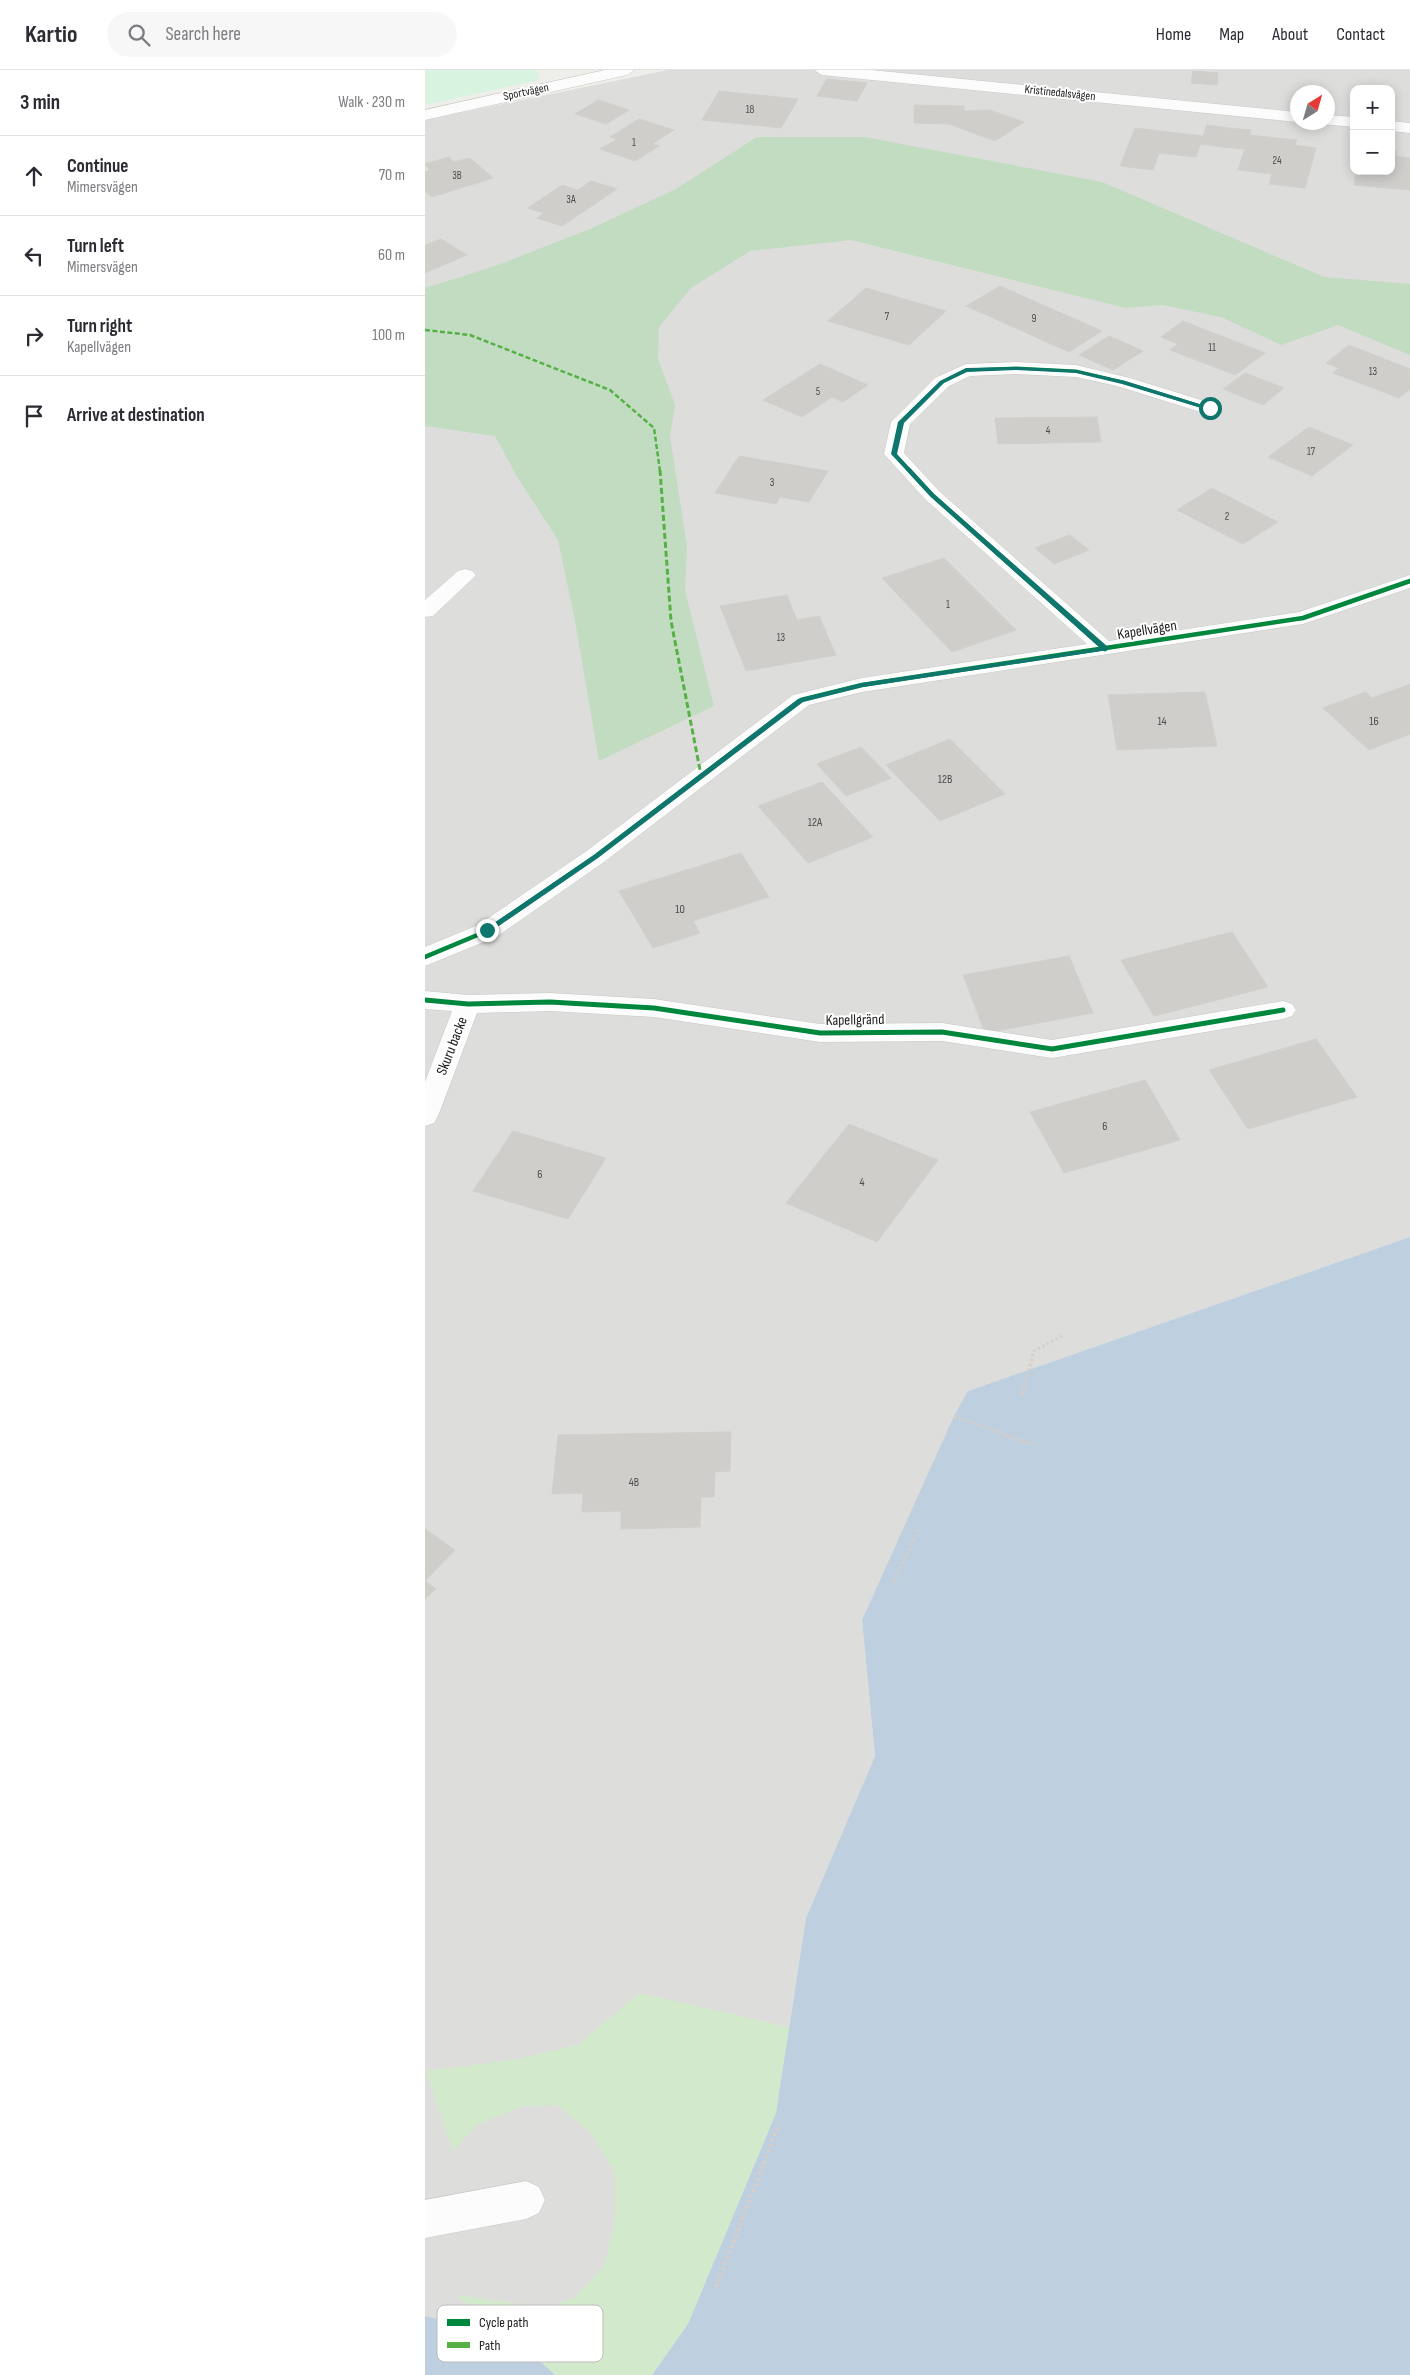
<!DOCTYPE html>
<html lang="en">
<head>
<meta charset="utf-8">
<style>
  :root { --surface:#fff; --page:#f7f7f7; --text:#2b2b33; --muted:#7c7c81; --line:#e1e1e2 }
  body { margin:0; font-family:"Sofia Sans Condensed",sans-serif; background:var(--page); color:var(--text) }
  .controls { position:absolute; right:15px; top:15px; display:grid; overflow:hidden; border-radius:10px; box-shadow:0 2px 12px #0003 }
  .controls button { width:45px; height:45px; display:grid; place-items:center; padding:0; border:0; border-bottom:1px solid var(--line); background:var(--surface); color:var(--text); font:25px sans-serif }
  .compass { position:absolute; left:865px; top:15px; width:45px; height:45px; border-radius:50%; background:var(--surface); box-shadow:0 2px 12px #0003; rotate:37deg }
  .stop { position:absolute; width:15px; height:15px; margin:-11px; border:4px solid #0f766e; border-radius:50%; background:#fff }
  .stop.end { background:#0f766e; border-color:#fff; box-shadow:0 1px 5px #0008 }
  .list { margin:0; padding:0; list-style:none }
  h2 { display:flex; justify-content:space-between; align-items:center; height:65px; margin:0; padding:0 20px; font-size:21px }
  h2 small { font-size:16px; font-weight:400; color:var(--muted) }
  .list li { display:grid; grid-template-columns:32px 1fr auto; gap:15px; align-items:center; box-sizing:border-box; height:80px; padding:0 20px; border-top:1px solid var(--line) }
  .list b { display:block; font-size:19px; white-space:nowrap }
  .list p { margin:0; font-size:16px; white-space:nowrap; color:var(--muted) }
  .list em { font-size:16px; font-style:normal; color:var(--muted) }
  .icon { flex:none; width:28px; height:28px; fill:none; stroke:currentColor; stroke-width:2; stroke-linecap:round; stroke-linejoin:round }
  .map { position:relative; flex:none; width:985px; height:2305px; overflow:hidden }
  header { display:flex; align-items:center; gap:30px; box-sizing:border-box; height:70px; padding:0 25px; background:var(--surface); border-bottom:1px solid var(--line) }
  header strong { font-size:24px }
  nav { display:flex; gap:28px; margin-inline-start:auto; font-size:18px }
  .search { width:350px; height:45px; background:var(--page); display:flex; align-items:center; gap:12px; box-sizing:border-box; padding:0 18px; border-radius:28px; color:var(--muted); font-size:19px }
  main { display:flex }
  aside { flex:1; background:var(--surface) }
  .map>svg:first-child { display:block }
  .residential { fill:#dddddb; fill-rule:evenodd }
  .grass { fill:#d2eacb }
  .forest { fill:#c2dcc1 }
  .park { fill:#d9f3e1 }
  .water { fill:#becfe0 }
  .building { fill:#cfcecb; stroke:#d1d0cb }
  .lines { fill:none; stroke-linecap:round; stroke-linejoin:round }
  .minor-casing { stroke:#c7c7c5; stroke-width:1 }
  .path-far1 { stroke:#d7cec9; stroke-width:3; stroke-dasharray:2.5 2.5; stroke-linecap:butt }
  .path { stroke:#d7cec9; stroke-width:4; stroke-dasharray:3 3; stroke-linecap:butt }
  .minor { fill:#fcfcfc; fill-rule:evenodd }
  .quiet-far1 { stroke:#55b145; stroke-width:2.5; stroke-dasharray:5 2.5; stroke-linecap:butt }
  .quiet { stroke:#55b145; stroke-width:3; stroke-dasharray:6 3; stroke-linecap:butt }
  .cycleway-far2-casing { stroke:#fff; stroke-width:5 }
  .cycleway-far1-casing { stroke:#fff; stroke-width:7 }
  .cycleway-casing { stroke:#fff; stroke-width:8 }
  .cycleway-far2 { stroke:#00873e; stroke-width:3 }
  .cycleway-far1 { stroke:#00873e; stroke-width:4.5 }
  .cycleway { stroke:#00873e; stroke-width:5 }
  .route { fill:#0f766e }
  .labels { text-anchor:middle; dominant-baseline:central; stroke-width:4; stroke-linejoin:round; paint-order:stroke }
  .far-number-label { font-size:11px; fill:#4c4c4b }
  .far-street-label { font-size:12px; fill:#202020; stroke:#fff }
  .number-label { font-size:12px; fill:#4c4c4b }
  .street-label { font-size:15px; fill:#202020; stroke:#fff }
  .key { fill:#fff; stroke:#bcbcbc; stroke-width:1 }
  .key-label { font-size:14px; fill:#202020 }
</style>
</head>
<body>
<header>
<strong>Kartio</strong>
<div class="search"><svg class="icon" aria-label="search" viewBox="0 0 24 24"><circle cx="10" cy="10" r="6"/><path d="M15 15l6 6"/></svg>Search here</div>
<nav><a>Home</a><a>Map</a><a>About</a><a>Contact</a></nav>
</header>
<main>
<aside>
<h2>3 min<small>Walk · 230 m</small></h2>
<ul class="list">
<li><svg class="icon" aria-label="ahead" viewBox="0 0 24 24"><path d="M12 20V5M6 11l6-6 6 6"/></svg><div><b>Continue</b><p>Mimersvägen</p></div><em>70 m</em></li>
<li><svg class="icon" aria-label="left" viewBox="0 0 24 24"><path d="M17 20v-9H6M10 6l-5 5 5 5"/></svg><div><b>Turn left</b><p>Mimersvägen</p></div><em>60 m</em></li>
<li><svg class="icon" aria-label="right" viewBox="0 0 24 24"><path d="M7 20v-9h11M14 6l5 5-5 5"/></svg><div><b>Turn right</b><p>Kapellvägen</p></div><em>100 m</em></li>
<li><svg class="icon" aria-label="arrive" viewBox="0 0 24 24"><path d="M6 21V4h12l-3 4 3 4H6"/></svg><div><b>Arrive at destination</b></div></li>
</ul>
</aside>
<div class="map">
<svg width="985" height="2305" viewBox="0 0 985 2305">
  <rect width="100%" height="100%" fill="#eeeeea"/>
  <path class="residential" d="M243,0H985V1167L543,1321L437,1550L450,1686L381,1848L351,2043L227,2305H130L90,2268L0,2246V50ZM929,19H966V101H929ZM872,22H902V52H872Z"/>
  <polygon class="grass" points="214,1923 364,1957 351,2043 263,2254 227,2305 130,2305 90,2268 30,2225 119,2237 149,2228 179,2196 190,2150 190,2103 165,2062 132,2035 98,2036 52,2055 28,2081 1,2001 88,1990 153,1975"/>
  <polygon class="forest" points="332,67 440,67 677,112 899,207 985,214 985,285 913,255 856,275 796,247 737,235 701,238 426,170 325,181 266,218 234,257 233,289 250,335 245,366 262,476 260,520 289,636 174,691 150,551 133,470 91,405 70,366 0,356 0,218 70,196 165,159 251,119"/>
  <polygon class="park" points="0,0 112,0 115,10 0,35"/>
  <g class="water">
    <polygon points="985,1167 985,2305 227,2305 263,2254 351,2043 381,1848 450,1686 437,1550 529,1346 543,1321"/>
    <polygon points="0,2246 90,2268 130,2305 0,2305"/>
  </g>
  <g class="building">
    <polygon points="768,1 793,3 792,15 766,13"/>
    <polygon points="402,9 442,13 432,31 392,26"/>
    <polygon points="294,21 373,29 356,58 277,50"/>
    <polygon points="173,30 204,40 181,54 150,44"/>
    <polygon points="489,35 539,36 539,41 565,40 599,52 570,71 524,54 489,53"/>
    <polygon points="214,49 249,60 227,74 234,76 210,91 175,79 192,69 185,67"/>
    <polygon points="782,55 804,58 797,77 775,74"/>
    <polygon points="710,58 778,66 771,87 734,83 728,100 695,96"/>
    <polygon points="804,58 826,60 820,79 797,77"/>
    <polygon points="824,65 872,70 870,75 891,78 880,118 844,114 847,104 813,100"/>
    <polygon points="966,81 971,81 971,86 985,88 985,120 929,115 931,101 966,101"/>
    <polygon points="24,87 29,92 45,88 68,108 7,127 0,121 0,102 5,100 0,94"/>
    <polygon points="166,111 192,119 137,156 112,148 119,143 103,138 137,115 153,120"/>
    <polygon points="16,169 42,185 0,203 0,175"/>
    <polygon points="575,216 677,261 644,282 541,236"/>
    <polygon points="441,218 521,241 484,275 403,251"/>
    <polygon points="758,251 840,283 810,305 745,280 753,274 736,267"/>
    <polygon points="684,266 718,281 688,300 654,285"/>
    <polygon points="924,275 985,299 985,319 974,328 908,303 914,298 901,293"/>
    <polygon points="395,294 443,315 418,332 407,327 377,347 338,330"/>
    <polygon points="820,303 859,318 838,335 798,319"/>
    <polygon points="672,347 676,372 573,374 570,348"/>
    <polygon points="884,357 928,375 887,406 843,387"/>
    <polygon points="314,386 403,401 384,432 355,427 351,434 290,423"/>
    <polygon points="787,418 853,452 818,474 752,440"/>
    <polygon points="645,465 664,480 629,494 610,478"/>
    <polygon points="519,488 591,560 527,582 457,508"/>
    <polygon points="362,525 372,550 394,546 411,585 321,601 295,536"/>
    <polygon points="985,614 985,664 944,680 898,638 941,622 947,628"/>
    <polygon points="780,622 792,676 692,680 683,625"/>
    <polygon points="525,669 580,724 515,751 461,695"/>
    <polygon points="436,677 466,708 444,717 415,685"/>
    <polygon points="415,685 444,717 421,726 392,694"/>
    <polygon points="397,712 448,767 383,793 333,736"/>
    <polygon points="316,783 344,827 268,851 275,863 228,878 194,821"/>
    <polygon points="807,862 843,917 729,946 696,890"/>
    <polygon points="644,886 668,943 560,963 538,905"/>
    <polygon points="891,969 932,1027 823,1059 784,1000"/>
    <polygon points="720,1010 755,1070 639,1103 605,1042"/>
    <polygon points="424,1054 513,1090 452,1172 361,1133"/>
    <polygon points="88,1061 181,1088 143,1149 48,1121"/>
    <polygon points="306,1362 305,1401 290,1402 289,1427 276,1427 275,1457 196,1459 196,1441 157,1442 158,1423 127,1424 133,1365"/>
    <polygon points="0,1459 30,1480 0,1511 11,1519 0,1529"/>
  </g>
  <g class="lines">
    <g class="minor-casing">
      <g id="minor">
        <polygon points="180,0 210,0 202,5 0,50 0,40"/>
        <polygon points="389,0 446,0 872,42 872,52 397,5"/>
        <polygon points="902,45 929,47 929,57 896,54 902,52"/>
        <polygon points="966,51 985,53 985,63 966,61"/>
        <polygon points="591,292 651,295 705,308 792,335 795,339 792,343 785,345 692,316 651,307 591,304 545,306 524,316 485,354 479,383 514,421 684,571 874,542 985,505 985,518 878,554 437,622 384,635 179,792 71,867 0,896 0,877 53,855 163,780 368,625 437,608 662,574 500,429 459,384 466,352 510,308 541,294"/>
        <polygon points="40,499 47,501 51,505 47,509 8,546 0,547 0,530 33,501"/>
        <polygon points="0,921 43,925 125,923 229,929 395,954 517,953 627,970 858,931 867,934 871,940 867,946 858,949 627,988 517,971 395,972 229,947 125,941 52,943 13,1046 9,1053 0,1056 0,1012 27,941 0,939"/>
        <polygon points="101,2111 114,2117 120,2130 114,2143 101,2149 0,2168 0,2130"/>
      </g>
    </g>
    <g class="path-far1">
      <polyline points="597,1325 609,1281 639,1265"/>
      <polyline points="529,1346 608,1375"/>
      <polyline points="469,1512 494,1459"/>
    </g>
    <polyline class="path" points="291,2217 354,2054"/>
    <use href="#minor" class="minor"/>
    <polyline class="quiet-far1" points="0,260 45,265 185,320 229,358 235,401"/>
    <polyline class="quiet" points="235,400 246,551 276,705"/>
    <g class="cycleway-far2-casing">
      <polyline id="cycleway-far2" points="485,401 469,384 476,352 517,312 541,300 591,298 651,301 698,312 785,339"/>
    </g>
    <g class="cycleway-far1-casing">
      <g id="cycleway-far1">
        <polyline points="484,400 507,425 680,579"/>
        <polyline points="0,887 62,861 171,786 376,630 437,615 878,548 985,511"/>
      </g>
    </g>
    <g class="cycleway-casing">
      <polyline id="cycleway" points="0,930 43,934 125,932 229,938 395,963 517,962 627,979 858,940"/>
    </g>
    <use href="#cycleway-far2" class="cycleway-far2"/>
    <use href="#cycleway-far1" class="cycleway-far1"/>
    <use href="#cycleway" class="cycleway"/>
  </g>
  <polygon class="route" points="591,297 651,300 700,311 787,338 783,340 697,314 651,303 591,300 542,302 519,313 479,353 472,384 509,424 683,577 683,580 437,617 378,632 173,788 65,862 60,862 60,859 169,785 373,629 437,613 675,578 505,426 466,384 473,352 515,311 541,298"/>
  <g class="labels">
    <g class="far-number-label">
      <text x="325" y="39">18</text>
      <text x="209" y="72">1</text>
      <text x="852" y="90">24</text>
      <text x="32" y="105">3B</text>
      <text x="146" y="129">3A</text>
      <text x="462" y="246">7</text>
      <text x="609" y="248">9</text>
      <text x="787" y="277">11</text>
      <text x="948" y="301">13</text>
      <text x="393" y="321">5</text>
      <text x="623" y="360">4</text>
      <text x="886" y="381">17</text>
      <text x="347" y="412">3</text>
      <text x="802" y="446">2</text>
      <text x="523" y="534">1</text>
      <text x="356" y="567">13</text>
    </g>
    <g class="far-street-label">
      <text transform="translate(101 22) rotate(-12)">Sportvägen</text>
      <text transform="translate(635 23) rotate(6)">Kristinedalsvägen</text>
    </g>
    <g class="number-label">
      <text x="737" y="651">14</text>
      <text x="949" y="651">16</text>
      <text x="520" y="709">12B</text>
      <text x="390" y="752">12A</text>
      <text x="255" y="839">10</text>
      <text x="680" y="1056">6</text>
      <text x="115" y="1104">6</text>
      <text x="437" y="1112">4</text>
      <text x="209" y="1412">4B</text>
    </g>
    <g class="street-label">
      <text transform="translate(722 560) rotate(-9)">Kapellvägen</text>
      <text transform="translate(430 950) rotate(-1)">Kapellgränd</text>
      <text transform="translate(27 976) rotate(-69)">Skuru backe</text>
    </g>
  </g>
  <rect x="12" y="2235" width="166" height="57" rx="8" class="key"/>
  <rect x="22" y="2249" width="23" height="7" fill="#00873e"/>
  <rect x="22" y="2272" width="23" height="6" fill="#55b145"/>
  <g class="key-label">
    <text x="54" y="2257">Cycle path</text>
    <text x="54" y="2280">Path</text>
  </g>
</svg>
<div class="controls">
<button>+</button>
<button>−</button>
</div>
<svg class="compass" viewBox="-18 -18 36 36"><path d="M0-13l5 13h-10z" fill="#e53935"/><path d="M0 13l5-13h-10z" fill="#7c7c81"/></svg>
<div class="stop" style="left:785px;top:338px"></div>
<div class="stop end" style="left:62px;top:860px"></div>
</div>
</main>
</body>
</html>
